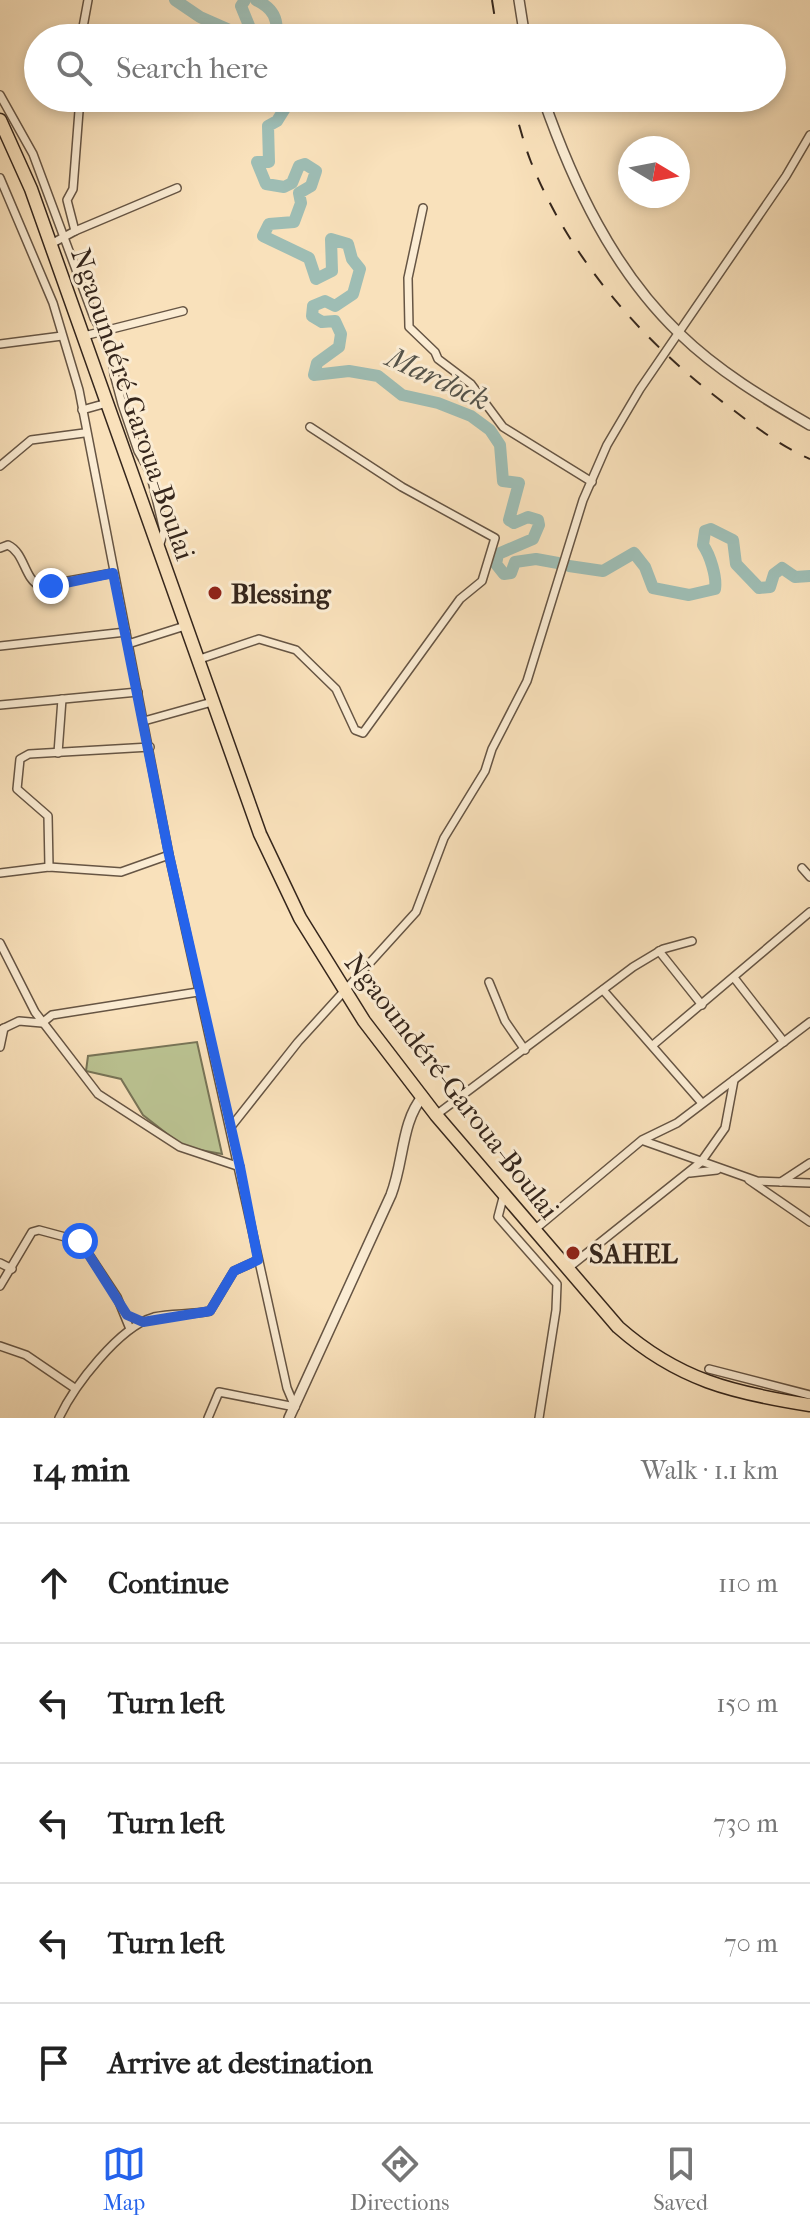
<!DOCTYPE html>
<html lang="en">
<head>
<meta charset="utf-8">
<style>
  :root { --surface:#fff; --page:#f6f6f6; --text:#222; --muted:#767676; --line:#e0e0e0; --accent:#2563eb }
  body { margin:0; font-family:"IM FELL French Canon",serif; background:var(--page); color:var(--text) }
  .compass { position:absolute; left:618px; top:136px; width:72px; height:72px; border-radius:50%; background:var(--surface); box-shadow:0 4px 12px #0003; rotate:100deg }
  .stop { position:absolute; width:24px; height:24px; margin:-18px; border:6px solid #2563eb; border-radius:50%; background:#fff }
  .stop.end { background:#2563eb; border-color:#fff; box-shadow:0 2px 8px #0008 }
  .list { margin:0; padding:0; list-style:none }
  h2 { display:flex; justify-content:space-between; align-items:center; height:104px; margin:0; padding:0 32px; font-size:34px }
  h2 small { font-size:26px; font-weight:400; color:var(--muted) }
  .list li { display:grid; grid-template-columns:52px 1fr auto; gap:24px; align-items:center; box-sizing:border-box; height:120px; padding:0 32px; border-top:2px solid var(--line) }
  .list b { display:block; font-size:30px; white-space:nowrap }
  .list em { font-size:26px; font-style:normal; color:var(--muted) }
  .icon { flex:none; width:44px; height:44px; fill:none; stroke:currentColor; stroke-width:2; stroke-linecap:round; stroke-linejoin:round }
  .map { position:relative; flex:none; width:810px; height:1418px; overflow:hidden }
  .search { position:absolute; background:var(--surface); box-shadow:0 4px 12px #0003; left:24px; right:24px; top:24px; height:88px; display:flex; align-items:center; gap:20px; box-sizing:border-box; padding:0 28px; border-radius:44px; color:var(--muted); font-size:30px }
  .sheet { height:704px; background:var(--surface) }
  nav { display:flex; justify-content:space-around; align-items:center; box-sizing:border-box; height:112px; border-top:2px solid var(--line); background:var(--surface); font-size:22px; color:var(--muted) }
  nav a { display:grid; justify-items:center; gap:4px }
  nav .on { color:var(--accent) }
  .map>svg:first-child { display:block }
  .green { fill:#bbc392; stroke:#787457; stroke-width:2 }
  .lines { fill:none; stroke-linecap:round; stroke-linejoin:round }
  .river { stroke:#9ebdb4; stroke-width:12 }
  .minor-casing { stroke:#654; stroke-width:10 }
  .tertiary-casing { stroke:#654; stroke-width:12 }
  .trunk-casing { stroke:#35261c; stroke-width:15 }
  .minor { stroke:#fbecd3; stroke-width:7 }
  .tertiary { stroke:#fbecd3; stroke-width:9 }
  .trunk { stroke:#f9e1bb; stroke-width:12 }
  .rail { stroke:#35261c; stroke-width:2; stroke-dasharray:14 14; stroke-linecap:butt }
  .route { stroke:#2563eb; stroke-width:10 }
  .poi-dot { fill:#8f2418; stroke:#fbecd3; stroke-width:3 }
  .labels { text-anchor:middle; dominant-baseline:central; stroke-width:6; stroke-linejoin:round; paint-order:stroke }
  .street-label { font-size:28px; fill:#35261c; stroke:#fbecd3 }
  .poi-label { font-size:28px; font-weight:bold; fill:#35261c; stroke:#fbecd3; text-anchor:start }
  .water-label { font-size:30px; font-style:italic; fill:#54534a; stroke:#fbecd3 }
</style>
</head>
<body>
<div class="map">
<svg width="810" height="1418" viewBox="0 0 810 1418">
  <rect width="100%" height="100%" fill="#f9e1bb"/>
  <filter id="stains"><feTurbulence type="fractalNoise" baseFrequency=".0025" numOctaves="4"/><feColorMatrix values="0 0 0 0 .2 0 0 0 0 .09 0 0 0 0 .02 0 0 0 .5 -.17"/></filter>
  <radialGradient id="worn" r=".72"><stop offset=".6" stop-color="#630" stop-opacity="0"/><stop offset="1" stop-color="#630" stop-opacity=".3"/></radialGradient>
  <polygon class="green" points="197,1042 222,1154 184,1147 143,1115 121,1079 86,1071 88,1056"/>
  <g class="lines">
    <g class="river">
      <polyline points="175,0 200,17 243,36 250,28 241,6 245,0"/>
      <path d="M256,0C273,8 279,19 276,38"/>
      <polyline points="283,98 287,105 277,121 268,126 269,162 257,162 266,184 284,187 292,183 299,166 305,164 316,171 311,186 299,193 301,203 294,222 269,224 263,236 309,258 316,279 332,271 331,239 348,244 352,259 360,269 353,294 335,306 325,301 313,306 312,316 322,322 335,321 341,334 339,347 317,363 314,375 349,371 378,376 402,395 438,403 471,416 490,430 500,445 503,481 519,483 509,520 514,523 528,517 538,520 539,525 533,539 498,554 496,564 504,574 511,573 515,562 536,559 558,563"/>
      <path d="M569,566L603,571L634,553L645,567L653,588L689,595L715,589C717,577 710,555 703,545L705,531L711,529L733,540L736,564L759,588L770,587L774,574L782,568L795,577L810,576"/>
    </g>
    <g class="minor-casing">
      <g id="minor">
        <polyline points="81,38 88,0"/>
        <polyline points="0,95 33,154 94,318 111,348 114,374 122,404 138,451 150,472 164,531 159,547"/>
        <polyline points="0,178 53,303 79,390 169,855 287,1388 295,1407"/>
        <polyline points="423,208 408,278 409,327 435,352 438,359 471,384 503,427 592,482"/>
        <polyline points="75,231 177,188"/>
        <polyline points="51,244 75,231 67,200 73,189 80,98"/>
        <polyline points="84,336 183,311"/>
        <polyline points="0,344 62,336"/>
        <polyline points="82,410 107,403"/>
        <polyline points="0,466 31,440 84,433"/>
        <path d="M0,548L8,545C25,553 24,579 40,586L113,573"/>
        <polyline points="128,644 185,626"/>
        <polyline points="0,646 126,632"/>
        <polyline points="197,660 259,639 296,650 336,689 355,730 363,733 460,599 482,581 495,538 402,487 310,427"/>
        <polyline points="0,705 138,692"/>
        <polyline points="144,721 212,702"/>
        <polyline points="58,753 62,699"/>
        <polyline points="49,867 48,816 17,789 20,759 29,754 150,747"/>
        <polyline points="802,868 810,877"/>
        <polyline points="0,873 49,867 121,872 169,855"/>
        <polyline points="0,943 35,1012 98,1094 180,1147 240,1167"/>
        <polyline points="659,951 702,1005"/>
        <polyline points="735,979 784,1042"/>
        <polyline points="489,982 505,1021 525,1050"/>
        <polyline points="603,990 701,1102"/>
        <polyline points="0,1030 19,1021 42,1023 52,1015 198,992"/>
        <polyline points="653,1045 810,912"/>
        <polyline points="0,1047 4,1028"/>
        <polyline points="436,1115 633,967 663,949 692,941"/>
        <polyline points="230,1128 298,1042 416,912 444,838 485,771 492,749 527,681 583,500 607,445 640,389 786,176 810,135"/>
        <polyline points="644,1141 757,1181 810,1183"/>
        <polyline points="690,1173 717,1170"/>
        <polyline points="749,1180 810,1222"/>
        <polyline points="781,1182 810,1163"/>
        <polyline points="504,1194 498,1217 557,1284 556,1310 539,1418"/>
        <polyline points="533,1231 642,1140 677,1123 810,1022"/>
        <polyline points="0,1263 12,1269"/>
        <polyline points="567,1269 701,1162 725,1128 734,1080"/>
        <polyline points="0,1286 32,1232 39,1230 80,1241 117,1297 130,1329"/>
        <polyline points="0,1346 26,1355 73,1387"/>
        <polyline points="709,1369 810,1395"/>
        <path d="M59,1418C74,1386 119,1327 154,1317C172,1313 192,1315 210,1311L234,1271L258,1260"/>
        <polyline points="208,1418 219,1392 295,1407"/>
      </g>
    </g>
    <g class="tertiary-casing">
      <g id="tertiary">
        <polyline points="519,0 525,38"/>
        <path d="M543,98C573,184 613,270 680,334C718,371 765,399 810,425"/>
        <path d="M289,1418L391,1195C404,1162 401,1122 423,1096"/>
      </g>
    </g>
    <g class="trunk-casing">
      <path id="trunk" d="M0,120L31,189L260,834L300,918L364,1021L436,1115L618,1327C678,1380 733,1393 810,1405"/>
    </g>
    <use href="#minor" class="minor"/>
    <use href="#tertiary" class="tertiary"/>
    <use href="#trunk" class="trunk"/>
    <g class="rail">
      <polyline points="492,0 498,38"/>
      <path d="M511,98C518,119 523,142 531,162C570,259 642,341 724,403C752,424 778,445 810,459"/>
    </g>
  </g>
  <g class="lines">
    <polyline class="route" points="51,586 113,573 169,855 240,1167 258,1260 234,1271 210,1311 143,1322 127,1315 80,1241"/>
  </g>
  <g class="poi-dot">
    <circle cx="215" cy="593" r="8"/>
    <circle cx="573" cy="1253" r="8"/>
  </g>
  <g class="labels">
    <g class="street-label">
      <text transform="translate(133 404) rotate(71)">Ngaoundéré-Garoua-Boulai</text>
      <text transform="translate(452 1086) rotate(52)">Ngaoundéré-Garoua-Boulai</text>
    </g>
    <g class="poi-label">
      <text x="231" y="593">Blessing</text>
      <text x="589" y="1253">SAHEL</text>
    </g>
    <g class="water-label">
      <text transform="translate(438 379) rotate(25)">Mardock</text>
    </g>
  </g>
  <rect width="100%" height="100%" filter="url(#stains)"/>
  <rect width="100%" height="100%" fill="url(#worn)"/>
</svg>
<svg class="compass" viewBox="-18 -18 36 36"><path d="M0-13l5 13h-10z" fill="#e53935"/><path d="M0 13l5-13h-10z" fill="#767676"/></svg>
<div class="stop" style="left:80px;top:1241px"></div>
<div class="stop end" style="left:51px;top:586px"></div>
<div class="search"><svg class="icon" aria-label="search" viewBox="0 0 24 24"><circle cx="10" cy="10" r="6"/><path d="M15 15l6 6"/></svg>Search here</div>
</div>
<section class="sheet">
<h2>14 min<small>Walk · 1.1 km</small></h2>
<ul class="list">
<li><svg class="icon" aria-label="ahead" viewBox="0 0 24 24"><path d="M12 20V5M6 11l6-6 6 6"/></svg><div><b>Continue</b></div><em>110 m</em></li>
<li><svg class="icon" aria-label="left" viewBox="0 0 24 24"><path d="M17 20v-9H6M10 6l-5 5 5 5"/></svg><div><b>Turn left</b></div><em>150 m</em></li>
<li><svg class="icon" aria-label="left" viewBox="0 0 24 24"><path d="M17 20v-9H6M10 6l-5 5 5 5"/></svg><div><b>Turn left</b></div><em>730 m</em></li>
<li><svg class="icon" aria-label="left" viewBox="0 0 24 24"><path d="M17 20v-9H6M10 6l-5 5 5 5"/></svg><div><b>Turn left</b></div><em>70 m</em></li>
<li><svg class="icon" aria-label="arrive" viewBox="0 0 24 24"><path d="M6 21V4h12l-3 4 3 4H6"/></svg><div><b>Arrive at destination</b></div></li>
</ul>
</section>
<nav>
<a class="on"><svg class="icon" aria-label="map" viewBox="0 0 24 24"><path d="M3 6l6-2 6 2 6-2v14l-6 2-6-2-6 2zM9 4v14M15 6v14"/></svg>Map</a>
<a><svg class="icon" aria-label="directions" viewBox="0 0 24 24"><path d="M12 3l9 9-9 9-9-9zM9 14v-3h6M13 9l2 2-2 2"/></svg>Directions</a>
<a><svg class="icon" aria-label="saved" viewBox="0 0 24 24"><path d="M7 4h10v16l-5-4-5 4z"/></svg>Saved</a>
</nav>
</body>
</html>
